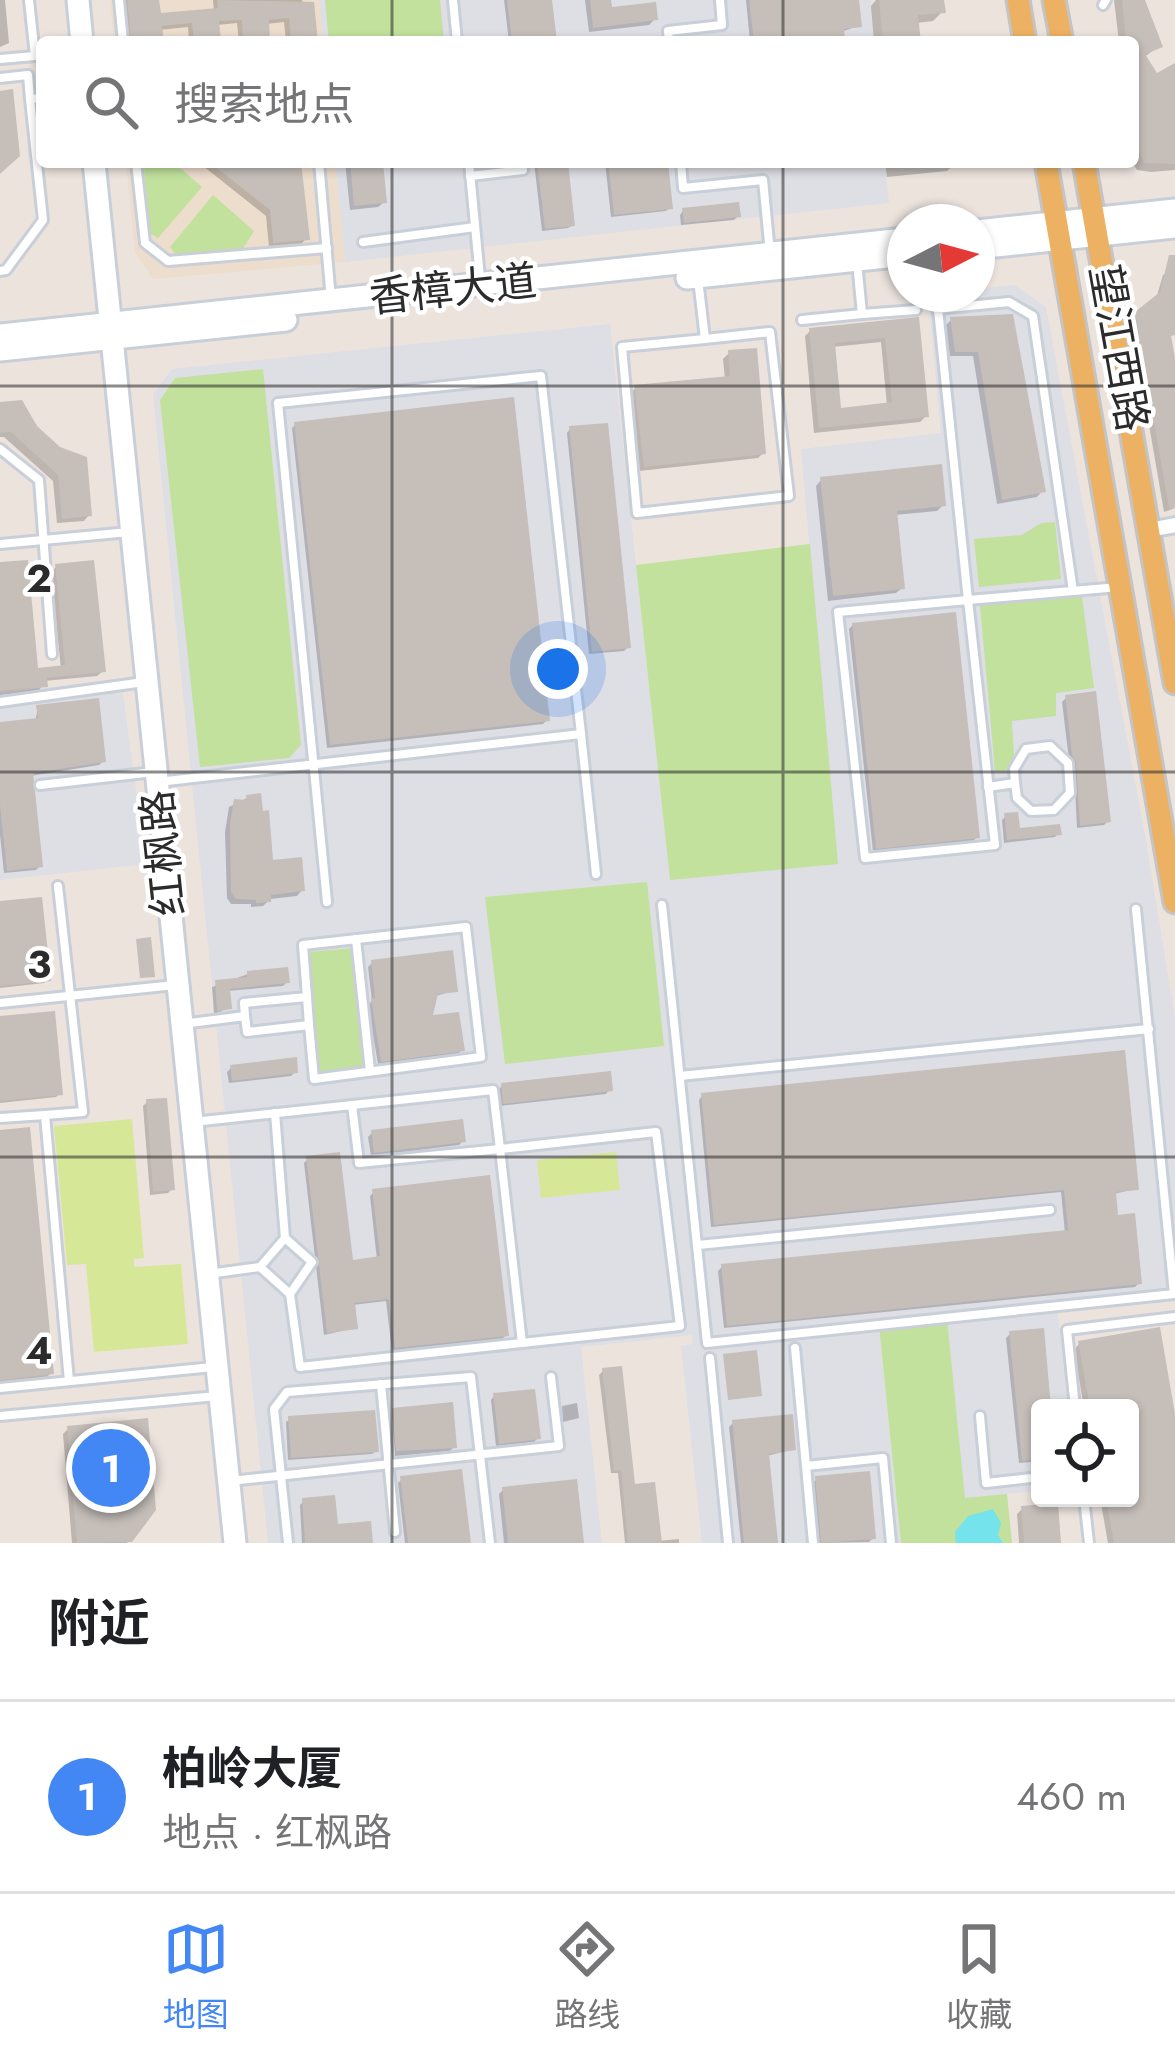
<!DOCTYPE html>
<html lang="zh">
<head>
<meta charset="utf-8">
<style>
  :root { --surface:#fff; --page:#f6f6f6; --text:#202124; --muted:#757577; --line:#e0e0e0; --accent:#4387f4 }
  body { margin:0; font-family:Jost,"Noto Sans SC",sans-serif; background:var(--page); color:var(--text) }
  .controls { position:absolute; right:36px; bottom:36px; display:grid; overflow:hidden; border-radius:12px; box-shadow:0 3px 9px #0004 }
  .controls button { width:108px; height:108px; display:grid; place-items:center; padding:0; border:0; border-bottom:3px solid var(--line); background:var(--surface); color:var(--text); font:60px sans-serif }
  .compass { position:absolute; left:887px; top:204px; width:108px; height:108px; border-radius:50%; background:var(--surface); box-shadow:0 3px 9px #0004; rotate:84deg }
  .you { position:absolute; left:558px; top:669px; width:42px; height:42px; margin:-30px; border:9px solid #fff; border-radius:50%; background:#1a73e8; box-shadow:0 0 0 18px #1a73e833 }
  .badge { display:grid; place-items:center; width:78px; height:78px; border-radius:50%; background:var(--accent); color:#fff; font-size:39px; font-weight:700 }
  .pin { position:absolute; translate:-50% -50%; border:6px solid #fff; box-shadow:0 3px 12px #0006 }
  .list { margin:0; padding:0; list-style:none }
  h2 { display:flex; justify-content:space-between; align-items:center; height:156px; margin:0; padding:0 48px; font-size:51px }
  h2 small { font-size:39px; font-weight:400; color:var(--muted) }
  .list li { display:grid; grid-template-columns:78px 1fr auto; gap:36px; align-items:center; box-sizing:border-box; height:192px; padding:0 48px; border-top:3px solid var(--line) }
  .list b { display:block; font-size:45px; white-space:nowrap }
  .list p { margin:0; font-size:39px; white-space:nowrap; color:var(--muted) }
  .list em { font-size:39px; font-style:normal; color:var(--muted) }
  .icon { flex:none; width:66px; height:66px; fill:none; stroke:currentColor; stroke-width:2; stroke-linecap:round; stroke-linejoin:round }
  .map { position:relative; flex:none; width:1175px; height:1543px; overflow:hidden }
  .search { position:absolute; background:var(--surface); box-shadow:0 3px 9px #0004; left:36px; right:36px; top:36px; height:132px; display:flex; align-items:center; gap:30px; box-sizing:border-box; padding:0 42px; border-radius:12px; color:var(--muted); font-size:45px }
  .sheet { height:348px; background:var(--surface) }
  nav { display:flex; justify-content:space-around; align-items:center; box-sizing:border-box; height:168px; border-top:3px solid var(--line); background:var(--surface); font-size:33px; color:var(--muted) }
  nav a { display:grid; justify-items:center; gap:6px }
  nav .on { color:var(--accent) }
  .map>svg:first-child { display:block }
  .industrial { fill:#dedee5 }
  .education { fill:#edddcd }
  .green { fill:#c1e19c }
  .pitch { fill:#d6e898 }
  .water { fill:#74e3eb }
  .shadow { fill:#0003; fill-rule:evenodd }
  .building { fill:#c5beb9; fill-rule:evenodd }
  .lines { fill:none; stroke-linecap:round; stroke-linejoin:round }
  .lane-casing { stroke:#c9cfd8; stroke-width:14 }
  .street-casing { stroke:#c9cfd8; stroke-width:20 }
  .secondary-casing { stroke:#c9cfd8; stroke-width:27 }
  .primary-casing { stroke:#c4c4c4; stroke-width:27 }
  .lane { stroke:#fff; stroke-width:8 }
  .street { stroke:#fff; stroke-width:14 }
  .secondary { stroke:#fff; stroke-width:21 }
  .primary { stroke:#ecb163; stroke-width:21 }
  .grid { fill:none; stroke:#2b2b2b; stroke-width:3; stroke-opacity:0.55 }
  .labels { text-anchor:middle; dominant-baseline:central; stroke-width:9; stroke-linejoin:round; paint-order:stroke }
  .street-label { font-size:42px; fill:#2b2b2b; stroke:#fff }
  .grid-label { font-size:39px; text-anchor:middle; font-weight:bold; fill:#2b2b2b; stroke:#fff; stroke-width:9; stroke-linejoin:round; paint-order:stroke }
</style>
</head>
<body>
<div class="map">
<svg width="1175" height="1543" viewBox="0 0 1175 1543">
  <rect width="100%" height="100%" fill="#ece3dd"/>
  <g class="industrial">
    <polygon points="319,0 871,0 874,42 323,42"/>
    <polygon points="335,162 885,162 889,203 345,262"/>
    <polygon points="1015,285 1046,307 1145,835 1175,1017 1175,1294 1057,1306 1068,1408 1040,1408 1040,1490 965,1499 947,1318 879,1326 901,1543 702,1543 681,1346 693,1344 692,1335 581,1347 602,1543 268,1543 153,394 172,369 610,324 670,879 837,864 801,449 941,433 928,294 977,294 977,289"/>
    <polygon points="121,679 146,864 0,880 0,693"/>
  </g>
  <g class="education">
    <polygon points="110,0 319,0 323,42 114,42"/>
    <polygon points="126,162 335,162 345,262 153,279 135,252"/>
  </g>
  <g class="green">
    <polygon points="325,0 440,0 444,42 329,42"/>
    <polygon points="149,162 173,162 202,187 158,238 148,232 144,167"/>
    <polygon points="213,195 254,231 242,250 177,256 170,247"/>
    <polygon points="263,369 301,745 289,758 200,767 160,400 175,378"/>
    <polygon points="1055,522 1061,579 979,587 974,539 1022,535 1041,523"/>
    <polygon points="810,544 838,864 670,880 636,565"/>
    <polygon points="1082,596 1094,688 1056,693 1056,716 1012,721 1014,756 1007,770 995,771 980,605"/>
    <polygon points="647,882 664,1046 505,1064 485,897"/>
    <polygon points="353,948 364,1068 317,1075 308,952"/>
    <polygon points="947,1318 965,1498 1007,1494 1012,1543 901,1543 879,1325"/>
  </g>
  <g class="pitch">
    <polygon points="132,1119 144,1258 134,1259 134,1267 181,1264 188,1344 94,1352 86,1264 67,1265 54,1126"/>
    <polygon points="616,1152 620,1190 541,1198 537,1160"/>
  </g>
  <polygon class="water" points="993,1509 1001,1523 998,1535 1003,1543 956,1543 955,1532 968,1516"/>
  <g class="shadow">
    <polygon points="0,0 5,0 9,43 0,47"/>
    <polygon points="121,0 156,0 158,17 214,12 213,0 302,0 315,42 286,42 284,22 266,24 267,42 239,42 237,23 217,25 218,42 189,42 188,27 159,30 161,42 126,42"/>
    <polygon points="504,0 549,0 554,42 509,42"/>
    <polygon points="585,0 608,0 609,11 655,19 649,25 589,32"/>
    <polygon points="746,0 856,0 858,26 841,32 842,42 750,42"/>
    <polygon points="876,0 941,0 942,12 933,21 916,23 917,42 874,42 871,6"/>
    <polygon points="1114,0 1142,0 1160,46 1144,57 1156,77 1175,66 1175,170 1151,172 1137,170 1133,163 1133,42 1119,42"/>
    <polygon points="198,162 298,162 306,239 301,244 269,247 266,216"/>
    <polygon points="345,162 432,162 381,168 384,202 378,207 350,210"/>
    <polygon points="534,162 565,162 572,225 568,228 542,231"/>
    <polygon points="605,162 665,162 670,207 666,211 611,217"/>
    <polygon points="885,162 957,162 947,171 887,177"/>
    <polygon points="683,211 738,216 734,220 681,225 680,215"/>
    <polygon points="1175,268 1175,328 1168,335 1175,376 1175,508 1164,512 1131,320 1156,299 1163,275"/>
    <polygon points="1010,317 1042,491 1037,497 997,504 973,356 950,356 945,326 951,320"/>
    <path d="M917,321L926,416L920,422L814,433L805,336L810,331ZM881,342L887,406L838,411L832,347Z"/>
    <polygon points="729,353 763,453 758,458 639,471 630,393 636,388 725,379 723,359"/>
    <polygon points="20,403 89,515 84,521 57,523 53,481 4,437 0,437 0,405"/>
    <polygon points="296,424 547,720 543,724 327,748 292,428"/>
    <polygon points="570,429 628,647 624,651 589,654 567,433"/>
    <polygon points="821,480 943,505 937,511 894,515 902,588 896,593 828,601 816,486"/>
    <polygon points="0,565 35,672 61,669 51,572 56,567 103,671 97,676 44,681 39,691 0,695"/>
    <polygon points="853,625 977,837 973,841 873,851 849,629"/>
    <polygon points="1066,698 1108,821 1104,825 1077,828 1074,767 1069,760 1062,702"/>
    <polygon points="38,708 103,761 99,765 30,776 40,866 36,870 4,873 0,835 0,725 35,722"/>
    <polygon points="247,798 270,863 302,890 297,896 270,899 263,906 251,907 251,904 231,904 227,898 225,832 229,807"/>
    <polygon points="1006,816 1017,831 1058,833 1055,837 1004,843 1002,820"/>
    <polygon points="0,904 47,980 44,983 0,988"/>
    <polygon points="372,963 454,991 435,996 429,1019 462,1050 458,1054 378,1064 368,1005 372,1001 368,967"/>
    <polygon points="248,974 287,982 283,986 227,991 229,1008 214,1014 212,987"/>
    <polygon points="0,1019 60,1093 56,1097 0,1103"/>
    <polygon points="231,1068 295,1072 291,1076 229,1083 227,1072"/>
    <polygon points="502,1086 609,1090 606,1094 500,1106 498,1090"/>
    <polygon points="702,1096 1136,1189 1113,1194 1115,1218 1139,1283 1135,1287 724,1328 718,1271 722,1267 1065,1233 1061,1192 711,1227 699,1100"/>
    <polygon points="147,1102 172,1189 168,1193 150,1195 143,1106"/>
    <polygon points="0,1133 51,1373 47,1377 0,1382"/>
    <polygon points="372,1133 463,1141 459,1145 371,1156 368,1137"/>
    <polygon points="308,1159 350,1263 377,1260 370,1196 374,1192 506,1335 502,1339 392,1351 386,1301 352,1305 355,1328 324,1335 304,1163"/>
    <polygon points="1041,1331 1048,1408 1040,1408 1040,1461 1019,1463 1006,1338 1010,1334"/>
    <polygon points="1079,1344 1175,1432 1175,1543 1108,1543 1100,1498 1130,1498 1130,1408 1084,1408 1074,1350"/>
    <polygon points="603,1371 633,1487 658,1541 679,1539 679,1543 625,1543 618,1473 611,1473 599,1375"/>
    <polygon points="494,1396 538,1438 534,1442 496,1446 491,1400"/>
    <polygon points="577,1403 579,1418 563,1422 562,1406"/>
    <polygon points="395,1409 454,1447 450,1451 395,1456 392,1413"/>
    <polygon points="290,1419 376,1451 372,1454 288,1460 286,1422"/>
    <polygon points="733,1423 793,1449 767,1456 775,1543 741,1543 729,1427"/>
    <polygon points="68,1429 153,1509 127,1543 72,1543 63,1434"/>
    <polygon points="402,1479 468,1543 405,1543 398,1483"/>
    <polygon points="817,1479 873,1538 869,1542 817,1543 813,1483"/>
    <polygon points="503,1490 581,1543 504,1543 499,1494"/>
    <polygon points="304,1501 335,1527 370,1543 302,1543 300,1505"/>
    <polygon points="1022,1509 1058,1543 1019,1543 1017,1514"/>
  </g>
  <g class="building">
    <polygon points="127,0 159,0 161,13 218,8 217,0 314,2 318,42 291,42 289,18 269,20 270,42 243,42 242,20 219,21 221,42 194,42 192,23 162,26 164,42 131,42"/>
    <polygon points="507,0 552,0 557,42 512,42"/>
    <polygon points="590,0 611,0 612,7 656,2 658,20 593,28"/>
    <polygon points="749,0 859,0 862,27 844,29 845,42 754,42"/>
    <polygon points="879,0 944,0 946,13 918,15 921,42 883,42"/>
    <polygon points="1122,0 1145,0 1163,47 1145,54 1157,73 1175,63 1175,164 1144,163 1139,151 1133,98 1133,42 1126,42"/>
    <polygon points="13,89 20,156 0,174 0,91"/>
    <polygon points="209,162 301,162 310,240 273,243 270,210"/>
    <polygon points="350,162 383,162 387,203 354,206"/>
    <polygon points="537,162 568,162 575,226 545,229"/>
    <polygon points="608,162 668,162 673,209 614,215"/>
    <polygon points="739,202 741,217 684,223 682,208"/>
    <polygon points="1169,255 1175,255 1175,335 1171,336 1175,358 1175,508 1169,508 1135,312 1160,292"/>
    <polygon points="1013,314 1046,492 1002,500 978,352 955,352 950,317"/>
    <path d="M919,317L929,417L819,428L809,328ZM885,338L892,402L841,408L835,343Z"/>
    <polygon points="757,348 766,454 644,467 634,385 730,376 728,350"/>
    <polygon points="514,397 550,721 330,745 294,422"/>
    <polygon points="22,400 37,426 60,447 87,457 92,516 62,519 58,475 11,432 0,433 0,402"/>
    <polygon points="608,423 631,648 592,652 569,426"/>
    <polygon points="942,464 946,506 897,511 905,589 833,596 820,477"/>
    <polygon points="28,560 38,668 65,665 55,564 94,560 106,672 47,678 48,687 0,691 0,562"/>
    <polygon points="956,612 980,838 876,849 852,623"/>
    <polygon points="1096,691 1111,822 1080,826 1076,762 1072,755 1065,695"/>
    <polygon points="99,698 106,762 33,773 43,867 7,871 0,805 0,722 38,718 36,705"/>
    <polygon points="261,793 263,811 269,810 273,860 302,857 305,891 271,895 271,902 256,903 256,900 236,899 231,892 230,824 234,799 247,800 246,795"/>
    <polygon points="1018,812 1020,828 1060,824 1062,835 1007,840 1004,813"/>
    <polygon points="42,897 51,981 0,986 0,901"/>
    <polygon points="151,937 155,977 140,978 136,939"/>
    <polygon points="453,950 458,992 438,994 433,1015 459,1012 465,1051 381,1062 371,998 375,998 371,960"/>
    <polygon points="288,967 290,983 230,989 232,1009 217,1011 215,980 247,977 247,971"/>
    <polygon points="55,1011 63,1095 0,1101 0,1016"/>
    <polygon points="1125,1050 1139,1190 1116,1192 1118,1215 1135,1213 1142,1284 727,1326 721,1264 1068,1230 1064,1190 714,1225 701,1093"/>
    <polygon points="297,1057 298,1073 232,1081 230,1065"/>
    <polygon points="611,1071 613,1091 503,1104 501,1083"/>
    <polygon points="167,1098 175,1190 153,1192 146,1099"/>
    <polygon points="463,1119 466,1142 374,1153 371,1130"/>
    <polygon points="30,1127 54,1374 0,1380 0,1130"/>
    <polygon points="340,1152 353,1260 380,1256 372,1189 490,1175 509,1336 395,1348 389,1299 355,1303 358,1329 327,1333 306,1156"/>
    <polygon points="1160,1327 1175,1414 1175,1543 1114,1543 1106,1498 1130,1498 1130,1408 1090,1408 1078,1341"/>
    <polygon points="1044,1328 1051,1408 1040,1408 1040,1459 1022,1461 1009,1331"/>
    <polygon points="757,1350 762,1396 728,1400 723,1354"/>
    <polygon points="622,1366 635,1484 655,1482 662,1543 628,1543 621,1470 614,1471 602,1368"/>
    <polygon points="535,1389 541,1439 499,1444 493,1393"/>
    <polygon points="453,1402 457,1448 396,1451 392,1408"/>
    <polygon points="375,1410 379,1452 291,1458 288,1416"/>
    <polygon points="793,1414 796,1450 769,1454 778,1543 744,1543 732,1420"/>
    <polygon points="148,1418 156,1510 132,1542 77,1543 67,1426"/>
    <polygon points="462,1469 471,1543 408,1543 400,1476"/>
    <polygon points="870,1471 876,1539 821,1543 815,1476"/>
    <polygon points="577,1479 584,1543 508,1543 502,1487"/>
    <polygon points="335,1495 338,1524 371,1521 373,1543 305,1543 302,1498"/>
    <polygon points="1058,1503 1061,1543 1024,1543 1021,1506"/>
  </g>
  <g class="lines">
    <g class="lane-casing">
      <g id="lane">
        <polyline points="119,0 123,42"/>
        <polyline points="453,0 457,42"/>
        <polyline points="1103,5 1106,0"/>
        <polyline points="669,42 668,31 722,25 720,0"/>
        <polyline points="0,59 35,56 29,0"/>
        <polyline points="0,78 28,75 30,99 42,98"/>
        <polyline points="136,162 145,243 168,261 327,248"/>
        <polyline points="319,162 331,300"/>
        <polyline points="469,162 480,278"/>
        <polyline points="681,162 683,188 763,180 770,253"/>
        <polyline points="470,176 523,170"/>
        <polyline points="363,242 475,227"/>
        <polyline points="857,262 862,314 916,310"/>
        <polyline points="0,271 6,270 43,220 30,99"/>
        <polyline points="698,279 705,339 622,347 637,513 789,496 770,332 705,339"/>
        <polyline points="802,320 862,314"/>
        <polyline points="0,449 39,480 52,654"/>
        <polyline points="0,544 129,532"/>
        <polyline points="1073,591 1033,316 1009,302 938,309 968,600 1119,587"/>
        <polygon points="968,600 995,845 865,858 838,612"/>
        <polyline points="0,702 144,682"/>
        <polyline points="581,734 596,874"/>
        <polyline points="158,782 581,734 541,376 278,403 327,902"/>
        <polyline points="40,785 154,772"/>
        <polyline points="988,787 1015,783 1017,798 1031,811 1054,810 1070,793 1068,763 1050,746 1026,749 1014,769 1015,783"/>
        <polyline points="58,886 83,1112 45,1115 69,1381"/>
        <polyline points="662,905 707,1343 1174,1294 1136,909"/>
        <polyline points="356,939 370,1071"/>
        <polyline points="307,997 309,1025"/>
        <polyline points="0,1003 175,985"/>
        <polyline points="182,1024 245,1016 244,1003 307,997 303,945 466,927 481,1057 314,1079 309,1025 247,1032 245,1016"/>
        <polyline points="680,1076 1149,1029"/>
        <polyline points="352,1105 359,1163 500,1149 522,1343"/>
        <polyline points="275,1113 285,1238 312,1262 290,1294"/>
        <polyline points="0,1118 45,1115"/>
        <polyline points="193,1122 493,1090 500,1149 656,1132 680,1326 300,1367 290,1294 260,1267 208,1274"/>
        <polyline points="698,1245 1050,1210"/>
        <polyline points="260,1267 285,1238"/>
        <polyline points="795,1348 806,1466"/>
        <polyline points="710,1358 728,1543"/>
        <polyline points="381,1384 395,1532"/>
        <polyline points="0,1388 213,1367"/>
        <polyline points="1075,1408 1067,1330 1175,1317"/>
        <polyline points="0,1416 217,1396"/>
        <polyline points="980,1416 986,1483 1040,1477"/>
        <polyline points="230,1481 559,1446 551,1377"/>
        <polyline points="1084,1498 1089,1543"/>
        <polyline points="288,1543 274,1409 287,1392 471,1377 490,1543"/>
        <polyline points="813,1543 806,1466 883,1458 891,1543"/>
      </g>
    </g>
    <g class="street-casing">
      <polyline id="street" points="1149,530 1175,525"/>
    </g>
    <g class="secondary-casing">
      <g id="secondary">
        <polyline points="78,0 82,42"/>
        <polyline points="94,162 235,1543"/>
        <polyline points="977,231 1175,210"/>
        <polyline points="977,248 1175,227"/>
        <polyline points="687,278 905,255"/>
        <polyline points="0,335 905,239"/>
        <polyline points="0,350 286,320"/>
      </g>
    </g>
    <g class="primary-casing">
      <g id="primary">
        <polyline points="1018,0 1025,42"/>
        <polyline points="1054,0 1062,42"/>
        <polyline points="1046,162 1175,902"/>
        <polyline points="1084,162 1175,683"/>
      </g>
    </g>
    <use href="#lane" class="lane"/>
    <use href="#street" class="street"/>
    <use href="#secondary" class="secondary"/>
    <use href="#primary" class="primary"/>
  </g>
  <path class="grid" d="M392,0V42M783,0V42M392,162V1543M783,162V1543M0,386H1175M0,772H1175M0,1157H1175"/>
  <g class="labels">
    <g class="street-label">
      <text transform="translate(453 289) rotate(-6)">香樟大道</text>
      <text transform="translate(1119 348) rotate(80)">望江西路</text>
      <text transform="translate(163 853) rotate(-96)">红枫路</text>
    </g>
  </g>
  <g class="grid-label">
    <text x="39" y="592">2</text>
    <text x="39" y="978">3</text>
    <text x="39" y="1364">4</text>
  </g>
</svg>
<div class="controls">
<button><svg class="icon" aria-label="locate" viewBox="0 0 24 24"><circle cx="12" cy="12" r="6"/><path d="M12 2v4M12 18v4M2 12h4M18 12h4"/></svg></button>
</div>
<svg class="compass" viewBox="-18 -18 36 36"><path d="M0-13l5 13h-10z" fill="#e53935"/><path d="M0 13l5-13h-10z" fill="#757577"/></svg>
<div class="you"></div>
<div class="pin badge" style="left:111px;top:1468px">1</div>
<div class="search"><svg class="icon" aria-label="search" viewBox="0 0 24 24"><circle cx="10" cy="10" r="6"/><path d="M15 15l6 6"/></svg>搜索地点</div>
</div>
<section class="sheet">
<h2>附近<small></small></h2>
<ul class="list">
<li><span class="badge">1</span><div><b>柏岭大厦</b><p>地点 · 红枫路</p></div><em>460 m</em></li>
</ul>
</section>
<nav>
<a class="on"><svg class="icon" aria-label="map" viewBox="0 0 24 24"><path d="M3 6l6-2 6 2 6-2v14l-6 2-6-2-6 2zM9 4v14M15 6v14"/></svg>地图</a>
<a><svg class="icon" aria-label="directions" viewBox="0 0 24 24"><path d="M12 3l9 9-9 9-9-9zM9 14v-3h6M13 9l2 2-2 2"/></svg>路线</a>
<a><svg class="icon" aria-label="saved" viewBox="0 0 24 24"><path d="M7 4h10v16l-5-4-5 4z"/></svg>收藏</a>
</nav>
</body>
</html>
